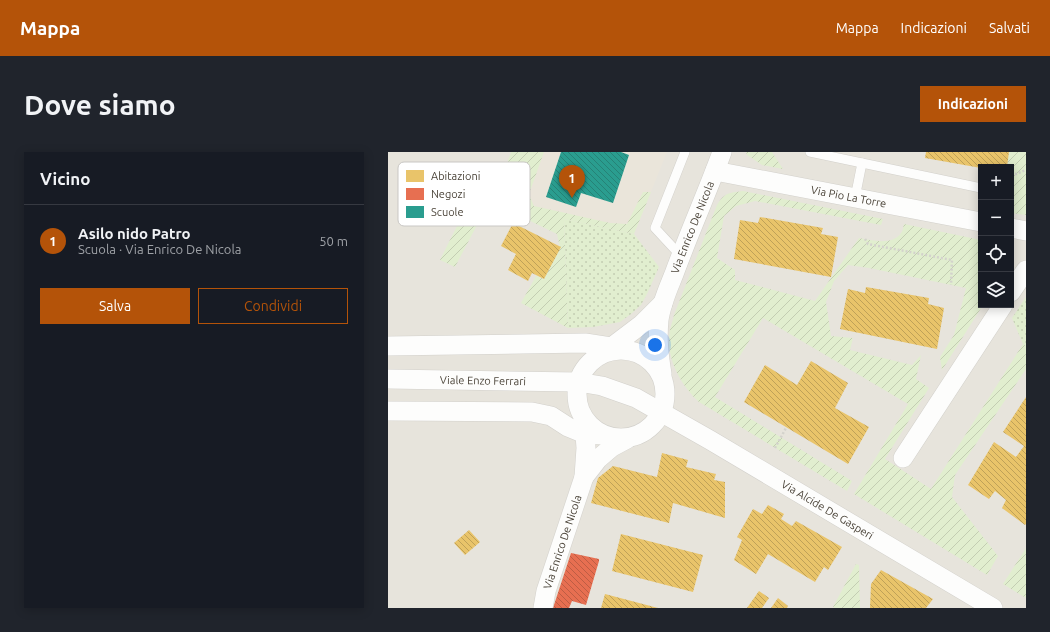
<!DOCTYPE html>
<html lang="it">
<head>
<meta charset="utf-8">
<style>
  :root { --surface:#171b24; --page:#20242c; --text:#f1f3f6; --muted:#9ea1a6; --line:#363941; --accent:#b45309 }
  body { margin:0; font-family:Ubuntu,sans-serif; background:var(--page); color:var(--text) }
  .controls { position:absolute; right:12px; top:12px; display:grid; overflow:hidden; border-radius:0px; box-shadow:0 2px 10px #0003 }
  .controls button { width:36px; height:36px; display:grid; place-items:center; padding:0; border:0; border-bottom:1px solid var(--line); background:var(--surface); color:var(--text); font:20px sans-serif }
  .you { position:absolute; left:267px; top:193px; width:14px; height:14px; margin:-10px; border:3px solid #fff; border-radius:50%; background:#1a73e8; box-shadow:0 0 0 6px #1a73e833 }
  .badge { display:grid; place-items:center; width:26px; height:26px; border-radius:50%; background:var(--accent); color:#fff; font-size:13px; font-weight:700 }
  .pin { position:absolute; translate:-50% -33px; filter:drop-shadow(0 1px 2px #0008) }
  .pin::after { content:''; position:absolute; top:21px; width:14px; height:12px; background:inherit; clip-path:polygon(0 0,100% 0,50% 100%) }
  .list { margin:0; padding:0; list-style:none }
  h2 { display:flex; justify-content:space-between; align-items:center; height:52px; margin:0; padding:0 16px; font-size:17px }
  h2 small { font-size:13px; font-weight:400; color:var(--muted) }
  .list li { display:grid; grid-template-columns:26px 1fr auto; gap:12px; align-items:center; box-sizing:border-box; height:72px; padding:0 16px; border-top:1px solid var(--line) }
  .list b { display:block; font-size:15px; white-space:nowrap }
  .list p { margin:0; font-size:13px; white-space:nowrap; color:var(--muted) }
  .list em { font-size:13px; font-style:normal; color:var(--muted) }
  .actions { display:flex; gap:8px; padding:12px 16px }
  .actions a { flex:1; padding:9px 0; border:1px solid var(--accent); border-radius:0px; text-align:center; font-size:14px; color:var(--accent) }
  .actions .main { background:var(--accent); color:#fff }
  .icon { flex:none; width:22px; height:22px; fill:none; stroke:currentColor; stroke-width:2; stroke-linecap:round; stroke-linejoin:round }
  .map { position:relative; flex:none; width:638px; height:456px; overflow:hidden; border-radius:0px }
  header { display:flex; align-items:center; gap:24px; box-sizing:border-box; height:56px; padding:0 20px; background:var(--accent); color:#fff }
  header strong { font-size:19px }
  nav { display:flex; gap:22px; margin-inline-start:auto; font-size:14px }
  .intro { display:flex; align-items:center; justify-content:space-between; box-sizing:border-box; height:96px; padding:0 24px }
  h1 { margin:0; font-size:28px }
  .button { padding:10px 18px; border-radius:0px; background:var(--accent); color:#fff; font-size:14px; font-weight:700 }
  main { display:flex; gap:24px; padding:0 24px }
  aside { flex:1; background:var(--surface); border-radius:0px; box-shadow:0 2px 10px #0003 }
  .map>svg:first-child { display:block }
  .residential { fill:#e7e4dc; fill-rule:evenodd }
  .education { fill:#eae5da }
  .grass { fill:url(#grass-dots) }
  .garden { fill:url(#garden-furrows) }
  .homes { fill:url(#homes-back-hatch) }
  .shops { fill:url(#shops-back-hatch) }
  .schools { fill:url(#schools-back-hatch) }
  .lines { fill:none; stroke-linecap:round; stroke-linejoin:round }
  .lane-casing { stroke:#d2d0cb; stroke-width:10 }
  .street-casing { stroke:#d2d0cb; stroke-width:20 }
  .path { stroke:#d3d2cc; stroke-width:2.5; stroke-dasharray:2 2; stroke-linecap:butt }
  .lane { stroke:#fdfdfc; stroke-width:9 }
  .street { stroke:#fdfdfc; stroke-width:19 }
  .labels { text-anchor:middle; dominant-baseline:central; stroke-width:4; stroke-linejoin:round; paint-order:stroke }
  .street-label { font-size:11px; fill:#4b4439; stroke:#fff }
  .key { fill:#fff; stroke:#c9c7c4; stroke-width:1 }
  .key-label { font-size:11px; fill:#4b4439 }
</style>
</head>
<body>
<header>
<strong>Mappa</strong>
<nav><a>Mappa</a><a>Indicazioni</a><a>Salvati</a></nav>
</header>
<div class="intro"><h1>Dove siamo</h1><a class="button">Indicazioni</a></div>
<main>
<aside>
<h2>Vicino<small></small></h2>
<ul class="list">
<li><span class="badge">1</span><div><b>Asilo nido Patro</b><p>Scuola · Via Enrico De Nicola</p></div><em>50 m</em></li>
</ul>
<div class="actions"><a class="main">Salva</a><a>Condividi</a></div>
</aside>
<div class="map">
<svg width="638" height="456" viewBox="0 0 638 456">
  <defs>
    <pattern id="grass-dots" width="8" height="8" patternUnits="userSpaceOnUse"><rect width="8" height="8" fill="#e1eecf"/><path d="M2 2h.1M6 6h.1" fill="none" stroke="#c3cdb2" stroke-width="1.8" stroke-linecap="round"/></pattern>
    <pattern id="garden-furrows" width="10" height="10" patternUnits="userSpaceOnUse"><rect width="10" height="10" fill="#e1eecf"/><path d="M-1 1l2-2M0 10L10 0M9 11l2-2" fill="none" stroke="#c3cdb2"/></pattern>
    <pattern id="homes-back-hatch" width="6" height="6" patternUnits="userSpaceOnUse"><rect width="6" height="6" fill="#e9c46a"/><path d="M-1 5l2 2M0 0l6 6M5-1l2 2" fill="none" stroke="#bfa158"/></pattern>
    <pattern id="shops-back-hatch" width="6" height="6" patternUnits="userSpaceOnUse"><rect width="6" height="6" fill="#e76f51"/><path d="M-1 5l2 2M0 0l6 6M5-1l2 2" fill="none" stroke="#bd5d44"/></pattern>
    <pattern id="schools-back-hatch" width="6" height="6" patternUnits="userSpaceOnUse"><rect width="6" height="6" fill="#2a9d8f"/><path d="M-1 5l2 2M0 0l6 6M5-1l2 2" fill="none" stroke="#268276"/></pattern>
  </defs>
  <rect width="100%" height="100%" fill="#f4f2ee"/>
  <path class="residential" d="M0,0H638V456H0ZM593,15H623V153H593Z"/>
  <polygon class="education" points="123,0 279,0 246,82 105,51"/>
  <g class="grass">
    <polygon points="176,67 246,82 271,115 259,142 253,153 243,162 232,170 205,175 180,176"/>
    <polygon points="638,145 638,194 635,192 624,166"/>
  </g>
  <g class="garden">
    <polygon points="123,0 156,0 141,42 146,54 222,71 239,72 255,40 263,40 246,82 176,67 180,176 133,151 148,124 156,127 172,96 169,82 132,64 126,56 105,51"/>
    <polygon points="358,0 384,0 395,17 374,13 359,3"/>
    <polygon points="621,0 638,0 638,63 623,61 623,15 619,15"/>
    <path d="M355,39L495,67L493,73L367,49L348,54L336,64L329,106L347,118V128L427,149L471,86C484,88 504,94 513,81C515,79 515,75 516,72L593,88V153H595L554,218L552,205L566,183L578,136L481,116L460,113L446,129L438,150L443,184L465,186L462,198L524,213L533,203L528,227L541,236L497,307L543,337L635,192L638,194V217L567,323L564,345L610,404L599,423L466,342L520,252L375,166L327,245L464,329L459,339L311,250C292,232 277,205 282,178C283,173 285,168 286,163L329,53C337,40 341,41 355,39Z"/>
    <polygon points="74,64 89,73 67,115 52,108"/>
    <polygon points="638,396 638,446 615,432"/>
    <polygon points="468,412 471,413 472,456 447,456 445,455"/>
  </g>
  <g class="homes">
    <polygon points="538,0 621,0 619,15 593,15 593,16 537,6"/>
    <polygon points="372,65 435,76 433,82 450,85 443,125 346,107 352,68 370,71"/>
    <polygon points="125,71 173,95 156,127 144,121 140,129 120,118 128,102 113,94"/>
    <polygon points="478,135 541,146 540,152 556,156 549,197 452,177 460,137 477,141"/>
    <polygon points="423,209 460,231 447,256 481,275 460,312 356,250 377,213 409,233"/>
    <polygon points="638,245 638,372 637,373 614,356 618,348 607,339 601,347 580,333 606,290 628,305 636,294 615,280"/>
    <polygon points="274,301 300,308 298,315 328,322 326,328 337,330 337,366 285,351 281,371 203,351 210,326 225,314 269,325"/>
    <polygon points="380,353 396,362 393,367 404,374 408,369 454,395 440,418 436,415 427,430 380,402 368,422 346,408 354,388 349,385 365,357 374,362"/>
    <polygon points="81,378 92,390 77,403 66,391"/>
    <polygon points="233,382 315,403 305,440 224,419"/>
    <polygon points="493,418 545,447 538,456 482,456 483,432"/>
    <polygon points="371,439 381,446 374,456 359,456"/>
    <polygon points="217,442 270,456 213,456"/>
    <polygon points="390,446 400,454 399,456 383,456"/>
  </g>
  <polygon class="shops" points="183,401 211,407 211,409 198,453 184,449 181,456 165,456"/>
  <polygon class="schools" points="173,0 233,0 241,3 225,51 193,41 188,55 158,45"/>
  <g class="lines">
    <g class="lane-casing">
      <g id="lane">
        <polyline points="422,0 593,36"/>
        <polyline points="467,46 474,11"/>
        <polyline points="292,103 267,76 297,0"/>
      </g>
    </g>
    <g class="street-casing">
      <g id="street">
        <path id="s1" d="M327,19L593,70"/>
        <polyline points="623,76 638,79"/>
        <polyline points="623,140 638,118"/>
        <polyline points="0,194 197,191 223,195 229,197"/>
        <circle cx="233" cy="242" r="44"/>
        <polyline points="217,200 254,172 275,151"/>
        <path id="s2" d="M274,222C271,203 269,188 271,168C273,152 280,137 286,122C301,81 319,41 334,0"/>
        <path id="s3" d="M0,227L190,230L214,234L248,246L322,288L605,456"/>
        <polyline points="0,259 144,260 163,264 180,275 197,282 214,283"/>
        <polyline points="515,306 615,153"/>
        <polyline points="196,325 210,307 224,295 239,287"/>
        <path id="s4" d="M155,456L158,439L196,325L198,296L197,282L195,270"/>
      </g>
    </g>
    <g class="path">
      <polyline points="623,21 628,22 638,18"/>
      <polyline points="477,87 480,92 564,108 563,133"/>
      <polyline points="387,296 398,276"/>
    </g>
    <use href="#lane" class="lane"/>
    <use href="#street" class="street"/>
  </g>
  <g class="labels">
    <g class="street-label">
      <text stroke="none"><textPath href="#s1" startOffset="136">Via Pio La Torre</textPath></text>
      <text stroke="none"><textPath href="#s2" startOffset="153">Via Enrico De Nicola</textPath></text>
      <text stroke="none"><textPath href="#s3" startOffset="95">Viale Enzo Ferrari</textPath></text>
      <text stroke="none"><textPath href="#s3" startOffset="472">Via Alcide De Gasperi</textPath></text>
      <text stroke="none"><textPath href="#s4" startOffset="69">Via Enrico De Nicola</textPath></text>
    </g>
  </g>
  <rect x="10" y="10" width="132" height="64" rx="6" class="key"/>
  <rect x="18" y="18" width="18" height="12" fill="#e9c46a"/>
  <rect x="18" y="36" width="18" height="12" fill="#e76f51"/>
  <rect x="18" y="54" width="18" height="12" fill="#2a9d8f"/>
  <g class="key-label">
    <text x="43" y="28">Abitazioni</text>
    <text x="43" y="46">Negozi</text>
    <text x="43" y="64">Scuole</text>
  </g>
</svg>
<div class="controls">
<button>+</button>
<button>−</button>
<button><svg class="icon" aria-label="locate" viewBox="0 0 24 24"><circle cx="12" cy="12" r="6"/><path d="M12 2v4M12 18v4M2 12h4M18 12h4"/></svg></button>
<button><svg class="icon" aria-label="layers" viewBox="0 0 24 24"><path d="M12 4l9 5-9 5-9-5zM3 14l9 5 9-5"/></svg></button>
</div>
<div class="you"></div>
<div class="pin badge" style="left:184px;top:46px">1</div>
</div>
</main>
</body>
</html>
